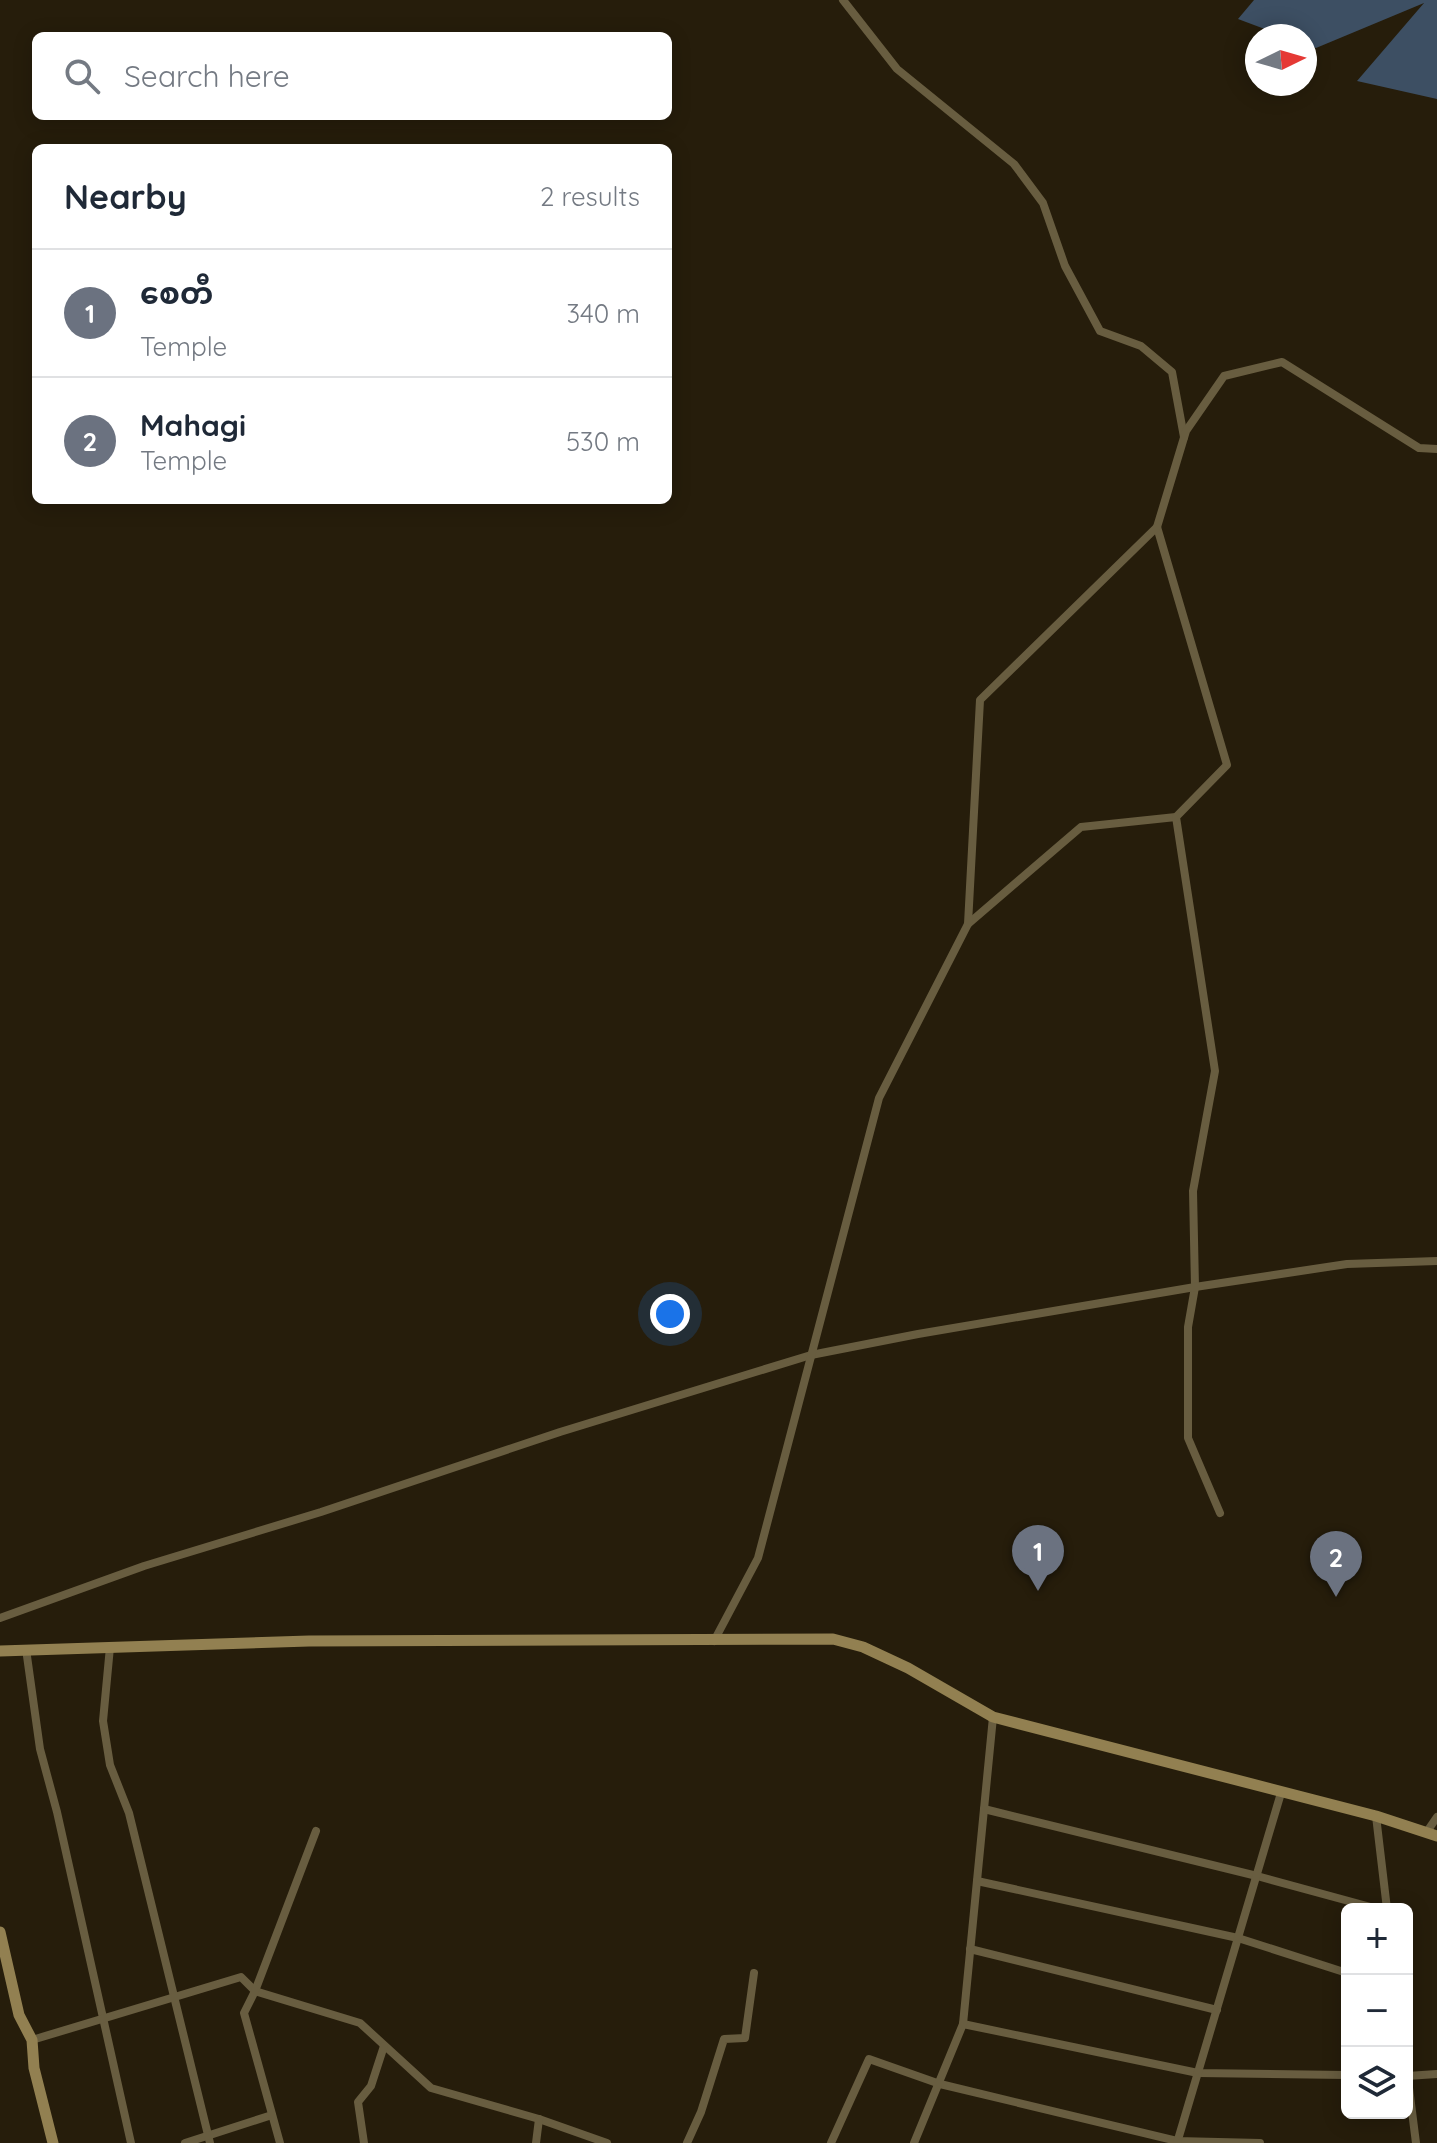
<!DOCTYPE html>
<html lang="en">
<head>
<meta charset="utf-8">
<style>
  :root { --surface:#fff; --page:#f6f6f7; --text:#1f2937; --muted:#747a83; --line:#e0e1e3; --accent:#0b8043 }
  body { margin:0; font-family:Quicksand,"Noto Sans Myanmar",sans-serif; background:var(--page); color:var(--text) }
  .controls { position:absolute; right:24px; bottom:24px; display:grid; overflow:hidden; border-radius:12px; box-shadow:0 4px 20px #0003 }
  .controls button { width:72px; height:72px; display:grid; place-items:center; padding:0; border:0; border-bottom:2px solid var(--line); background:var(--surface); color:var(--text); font:40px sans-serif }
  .compass { position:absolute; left:1245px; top:24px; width:72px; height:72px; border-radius:50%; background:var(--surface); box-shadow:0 4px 20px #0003; rotate:85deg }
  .you { position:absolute; left:670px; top:1314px; width:28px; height:28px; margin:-20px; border:6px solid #fff; border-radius:50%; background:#1a73e8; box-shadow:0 0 0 12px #1a73e833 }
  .badge { display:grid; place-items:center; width:52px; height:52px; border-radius:50%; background:var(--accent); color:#fff; font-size:26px; font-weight:700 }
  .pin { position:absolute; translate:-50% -66px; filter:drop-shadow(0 2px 4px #0008) }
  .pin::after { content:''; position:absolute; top:42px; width:28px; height:24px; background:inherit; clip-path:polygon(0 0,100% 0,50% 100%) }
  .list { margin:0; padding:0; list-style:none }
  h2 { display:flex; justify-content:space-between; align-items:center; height:104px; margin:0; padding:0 32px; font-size:34px }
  h2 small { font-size:26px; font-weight:400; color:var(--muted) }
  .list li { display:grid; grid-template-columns:52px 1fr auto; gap:24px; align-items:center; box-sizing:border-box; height:128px; padding:0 32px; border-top:2px solid var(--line) }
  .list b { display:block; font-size:30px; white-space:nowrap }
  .list p { margin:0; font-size:26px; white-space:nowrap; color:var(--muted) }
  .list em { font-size:26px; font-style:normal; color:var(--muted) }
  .icon { flex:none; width:44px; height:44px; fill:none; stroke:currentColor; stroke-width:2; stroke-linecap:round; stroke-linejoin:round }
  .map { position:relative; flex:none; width:1437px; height:2143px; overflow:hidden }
  .search { position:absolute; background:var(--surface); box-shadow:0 4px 20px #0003; left:32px; top:32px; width:640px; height:88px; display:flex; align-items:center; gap:20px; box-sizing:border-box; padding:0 28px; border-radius:12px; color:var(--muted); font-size:30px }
  .panel { position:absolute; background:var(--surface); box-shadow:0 4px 20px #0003; left:32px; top:144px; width:640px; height:360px; border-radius:12px }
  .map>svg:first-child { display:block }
  .water { fill:#3d4f63 }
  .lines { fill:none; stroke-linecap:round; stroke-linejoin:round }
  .street { stroke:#685d40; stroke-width:8 }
  .secondary { stroke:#928051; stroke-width:11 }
</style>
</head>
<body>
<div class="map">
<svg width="1437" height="2143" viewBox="0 0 1437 2143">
  <rect width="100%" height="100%" fill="#261d0b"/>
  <polygon class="water" points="1254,0 1437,0 1437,99 1357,81 1424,3 1316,48 1305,44 1305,36 1283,36 1238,19"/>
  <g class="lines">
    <g class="street">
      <polyline points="843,0 897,69 1014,164 1043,203 1065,266 1100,331 1141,346 1172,372 1184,437"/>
      <polyline points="968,924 1081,827 1176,817"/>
      <polyline points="1220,1513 1188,1438 1188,1327 1195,1287 1193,1191 1215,1071 1176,817 1227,765 1157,527 1186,431 1224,376 1282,362 1419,448 1437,449"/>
      <polyline points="0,1618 144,1566 321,1512 560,1432 811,1355 918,1334 1195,1287 1347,1264 1437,1261"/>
      <polyline points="714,1641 758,1558 879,1098 968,924 980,700 1157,527"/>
      <polyline points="110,1647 103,1721 110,1765 129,1813 210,2143"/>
      <polyline points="26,1649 40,1749 57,1812 131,2143"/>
      <polyline points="984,1809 1257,1876 1378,1909"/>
      <polyline points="1376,1816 1387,1909"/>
      <polyline points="1426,1833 1437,1817"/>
      <polyline points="977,1881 1238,1938 1347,1973"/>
      <polyline points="970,1949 1217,2010"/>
      <polyline points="963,2024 1198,2073 1347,2075"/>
      <polyline points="32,2040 241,1977 255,1991 360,2023 431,2088 539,2119 607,2143"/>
      <polyline points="1407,2072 1416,2143"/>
      <polyline points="1407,2076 1437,2074"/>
      <polyline points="185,2143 272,2115"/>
      <polyline points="280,2143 244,2013 255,1991 316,1831"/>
      <polyline points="364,2143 358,2102 371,2086 384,2046"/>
      <polyline points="536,2143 539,2119"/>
      <polyline points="687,2143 701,2112 724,2039 745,2038 754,1973"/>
      <polyline points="831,2143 869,2059 940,2084 1177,2141 1260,2143"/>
      <polyline points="914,2143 963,2024 993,1717"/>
      <polyline points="1177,2143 1281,1793"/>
    </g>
    <g class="secondary">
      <polyline points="0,1651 309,1641 833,1639 863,1647 908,1668 993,1717 1376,1816 1437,1836"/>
      <polyline points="0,1932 19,2015 32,2040 34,2068 53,2143"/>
    </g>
  </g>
</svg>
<div class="controls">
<button>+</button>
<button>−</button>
<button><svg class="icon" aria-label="layers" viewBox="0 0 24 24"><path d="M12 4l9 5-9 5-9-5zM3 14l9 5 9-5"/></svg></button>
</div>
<svg class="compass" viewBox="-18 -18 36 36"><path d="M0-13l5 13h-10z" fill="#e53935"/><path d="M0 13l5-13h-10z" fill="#747a83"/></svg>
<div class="you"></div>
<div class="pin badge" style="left:1038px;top:1591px;background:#6b7280">1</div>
<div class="pin badge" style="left:1336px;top:1597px;background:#6b7280">2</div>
<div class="search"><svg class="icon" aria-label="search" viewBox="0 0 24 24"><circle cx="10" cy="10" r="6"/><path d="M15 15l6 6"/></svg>Search here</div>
<section class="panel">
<h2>Nearby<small>2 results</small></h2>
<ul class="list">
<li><span class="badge" style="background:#6b7280">1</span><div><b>စေတီ</b><p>Temple</p></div><em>340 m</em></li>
<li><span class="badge" style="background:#6b7280">2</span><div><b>Mahagi</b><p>Temple</p></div><em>530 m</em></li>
</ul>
</section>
</div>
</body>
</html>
